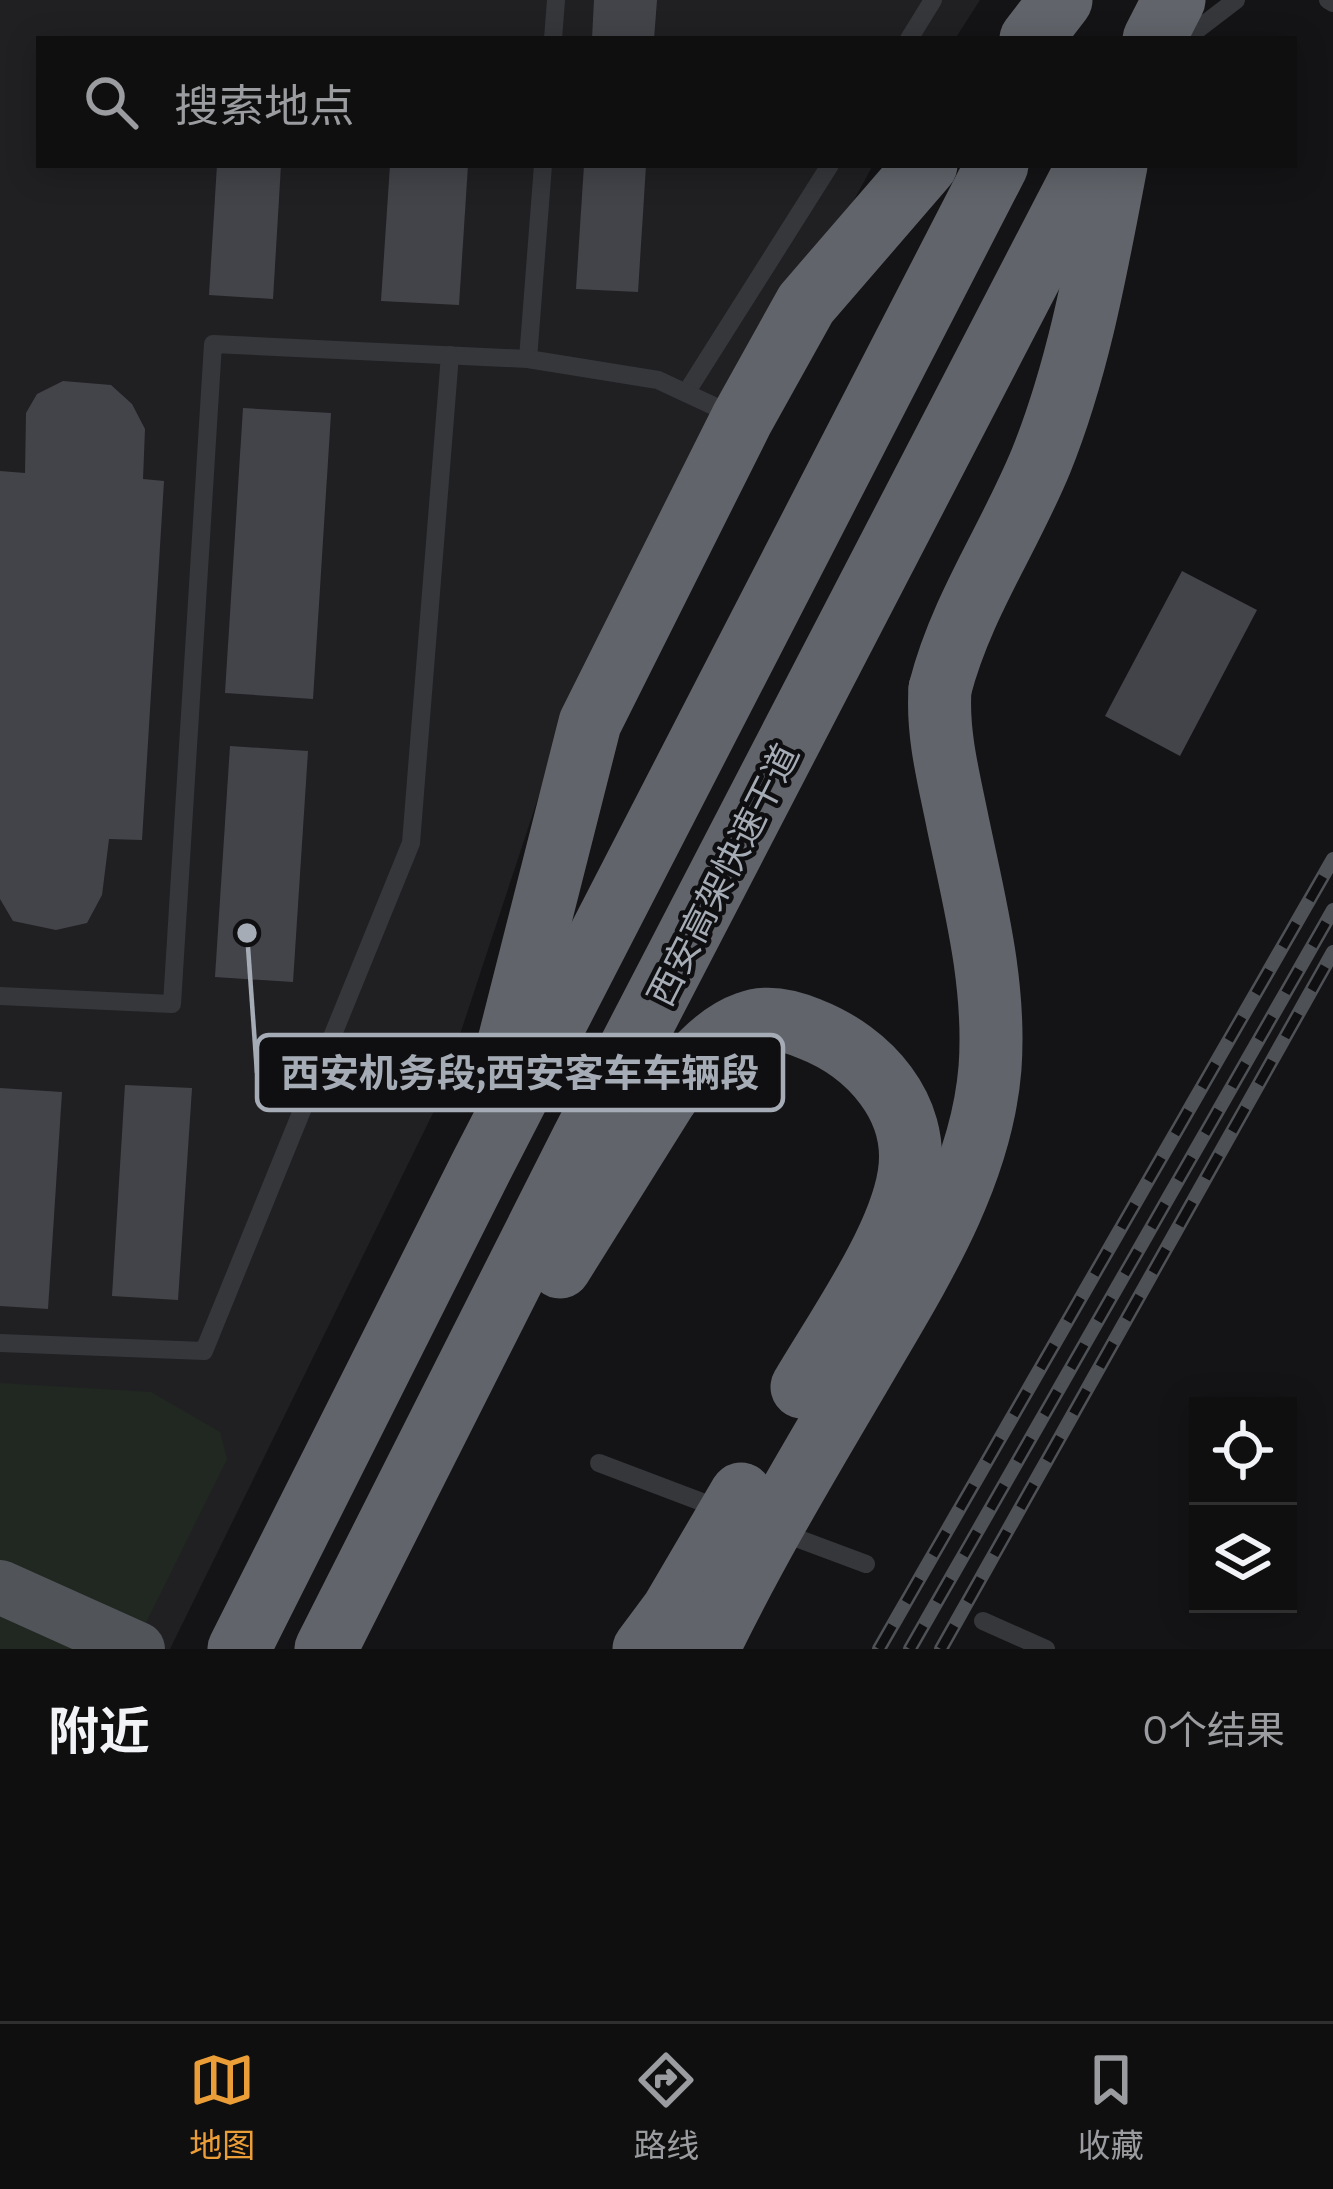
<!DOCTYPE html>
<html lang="zh">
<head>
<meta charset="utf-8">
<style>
  :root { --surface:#0f0f10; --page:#1d1d1e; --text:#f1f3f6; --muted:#9b9c9f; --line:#2f2f30; --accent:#eb9d37 }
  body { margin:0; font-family:Commissioner,"Noto Sans SC",sans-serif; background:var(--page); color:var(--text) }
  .controls { position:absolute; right:36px; bottom:36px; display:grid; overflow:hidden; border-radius:0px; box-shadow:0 6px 30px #0003 }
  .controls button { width:108px; height:108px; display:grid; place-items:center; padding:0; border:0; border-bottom:3px solid var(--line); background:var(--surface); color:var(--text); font:60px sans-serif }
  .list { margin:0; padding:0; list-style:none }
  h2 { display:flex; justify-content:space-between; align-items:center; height:156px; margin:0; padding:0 48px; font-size:51px }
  h2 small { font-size:39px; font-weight:400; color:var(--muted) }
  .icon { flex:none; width:66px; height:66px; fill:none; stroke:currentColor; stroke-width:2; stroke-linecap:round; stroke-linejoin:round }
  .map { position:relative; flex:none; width:1333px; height:1649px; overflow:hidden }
  .search { position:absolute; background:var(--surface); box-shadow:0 6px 30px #0003; left:36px; right:36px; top:36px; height:132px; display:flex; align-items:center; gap:30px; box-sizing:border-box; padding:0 42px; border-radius:0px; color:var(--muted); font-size:45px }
  .sheet { height:372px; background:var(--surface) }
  nav { display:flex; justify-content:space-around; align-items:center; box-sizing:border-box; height:168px; border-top:3px solid var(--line); background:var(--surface); font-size:33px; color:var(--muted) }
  nav a { display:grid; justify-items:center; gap:6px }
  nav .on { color:var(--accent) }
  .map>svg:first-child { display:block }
  .built { fill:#202023 }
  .green { fill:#202821 }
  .building { fill:#434449 }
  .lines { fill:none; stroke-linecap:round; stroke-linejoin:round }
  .lane { stroke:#35373b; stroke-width:18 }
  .primary { stroke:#515459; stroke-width:54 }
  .highway { stroke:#61656b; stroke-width:63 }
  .rail-casing { stroke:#4e5155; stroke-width:14 }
  .rail { stroke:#0f0f11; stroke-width:9; stroke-dasharray:27; stroke-linecap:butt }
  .highway-bridge { stroke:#61656b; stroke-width:63 }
  .labels { text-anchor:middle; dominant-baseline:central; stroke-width:9; stroke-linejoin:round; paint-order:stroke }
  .street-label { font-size:36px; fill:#a6acb5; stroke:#0f0f11 }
  .leader { fill:none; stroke:#a6acb5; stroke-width:4.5 }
  .callout-dot { fill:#a6acb5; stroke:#0f0f11; stroke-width:4.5 }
  .callout { fill:#0f0f11; stroke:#a6acb5; stroke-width:4.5 }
  .callout-label { font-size:39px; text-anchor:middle; font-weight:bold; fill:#a6acb5 }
</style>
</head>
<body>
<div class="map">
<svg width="1333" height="1649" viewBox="0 0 1333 1649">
  <rect width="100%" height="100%" fill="#141416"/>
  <polygon class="built" points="0,0 980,0 955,39 39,39 39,165 873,165 551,759 436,1107 170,1649 0,1649"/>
  <polygon class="green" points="0,1383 151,1392 220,1432 227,1459 133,1649 0,1649"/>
  <g class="building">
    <polygon points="594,0 657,0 654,39 592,39"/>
    <polygon points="217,165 281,165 273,299 209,295"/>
    <polygon points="390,165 468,165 459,305 381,301"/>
    <polygon points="584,165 646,165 638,292 576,289"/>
    <polygon points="63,381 111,385 132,404 145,429 143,479 164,481 142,840 109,839 102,895 87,923 56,930 13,921 0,899 0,471 25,473 26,413 37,394"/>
    <polygon points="243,408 331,413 313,699 225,693"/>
    <polygon points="1182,571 1257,610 1180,756 1105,716"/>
    <polygon points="230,746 308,751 293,982 215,977"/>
    <polygon points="125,1085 192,1088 178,1300 112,1296"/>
    <polygon points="0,1088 62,1092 48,1309 0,1306"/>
  </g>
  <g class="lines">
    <g class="lane">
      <polyline points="1328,0 1333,3"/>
      <polyline points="553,39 556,0"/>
      <polyline points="909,39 933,0"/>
      <polyline points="1185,39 1236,0"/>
      <polyline points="528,359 543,165"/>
      <polyline points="686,393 830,165"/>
      <polyline points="0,996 172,1004 213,344 528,359 658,380 733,415"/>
      <polyline points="0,1343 204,1351 411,843 450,355"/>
      <polyline points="599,1463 723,1510"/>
      <polyline points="783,1533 866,1564"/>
      <polyline points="983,1621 1046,1649"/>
    </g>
    <polyline class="primary" points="0,1587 138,1649"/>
    <g class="highway">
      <polyline points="1031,39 1061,0"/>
      <polyline points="1154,39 1174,0"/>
      <path d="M940,689C961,607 1009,539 1041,461C1079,367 1097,264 1116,165"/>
      <polyline points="499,1081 590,723 742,419 806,304 926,165"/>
      <polyline points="560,1267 667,1096"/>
      <polyline points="239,1649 481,1167 997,165"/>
      <polyline points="326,1649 582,1141 1088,165"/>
    </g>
    <g class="rail-casing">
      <g id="rail">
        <polyline points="879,1649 1333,859"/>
        <polyline points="910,1649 1333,910"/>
        <polyline points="941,1649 1333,952"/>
      </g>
    </g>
    <use href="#rail" class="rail"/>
    <g class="highway-bridge">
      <path d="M667,1096C688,1068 713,1035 747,1023C767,1015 791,1021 810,1029C869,1052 920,1108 909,1175C899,1240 836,1329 802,1387"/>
      <polyline points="644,1649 673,1610 741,1494"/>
      <path d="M708,1649C753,1556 806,1467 859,1377C914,1282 981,1181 990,1068C996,985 975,905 958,824C949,779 937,735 940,689"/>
    </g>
  </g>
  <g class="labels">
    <g class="street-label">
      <text transform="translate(721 874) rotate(-63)">西安高架快速干道</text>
    </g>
  </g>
  <path class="leader" d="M247 933L257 1073"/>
  <circle class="callout-dot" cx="247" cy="933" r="12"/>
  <rect class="callout" x="257" y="1035" width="526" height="75" rx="12"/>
  <g class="callout-label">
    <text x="520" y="1087">西安机务段;西安客车车辆段</text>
  </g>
</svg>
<div class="controls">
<button><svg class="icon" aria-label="locate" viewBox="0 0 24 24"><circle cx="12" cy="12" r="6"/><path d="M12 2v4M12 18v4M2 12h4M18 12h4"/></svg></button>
<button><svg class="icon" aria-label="layers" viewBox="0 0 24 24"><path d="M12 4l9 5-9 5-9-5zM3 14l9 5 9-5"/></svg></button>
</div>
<div class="search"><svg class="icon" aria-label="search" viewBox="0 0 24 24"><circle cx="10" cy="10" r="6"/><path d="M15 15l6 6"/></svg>搜索地点</div>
</div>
<section class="sheet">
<h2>附近<small>0个结果</small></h2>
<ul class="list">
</ul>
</section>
<nav>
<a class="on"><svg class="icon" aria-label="map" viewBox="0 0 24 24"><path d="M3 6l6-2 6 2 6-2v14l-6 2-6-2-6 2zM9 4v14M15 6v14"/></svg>地图</a>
<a><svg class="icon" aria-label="directions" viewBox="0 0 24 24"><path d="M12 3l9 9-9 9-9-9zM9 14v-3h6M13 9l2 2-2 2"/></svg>路线</a>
<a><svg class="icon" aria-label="saved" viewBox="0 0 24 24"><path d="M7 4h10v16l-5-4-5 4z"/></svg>收藏</a>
</nav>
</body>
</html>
